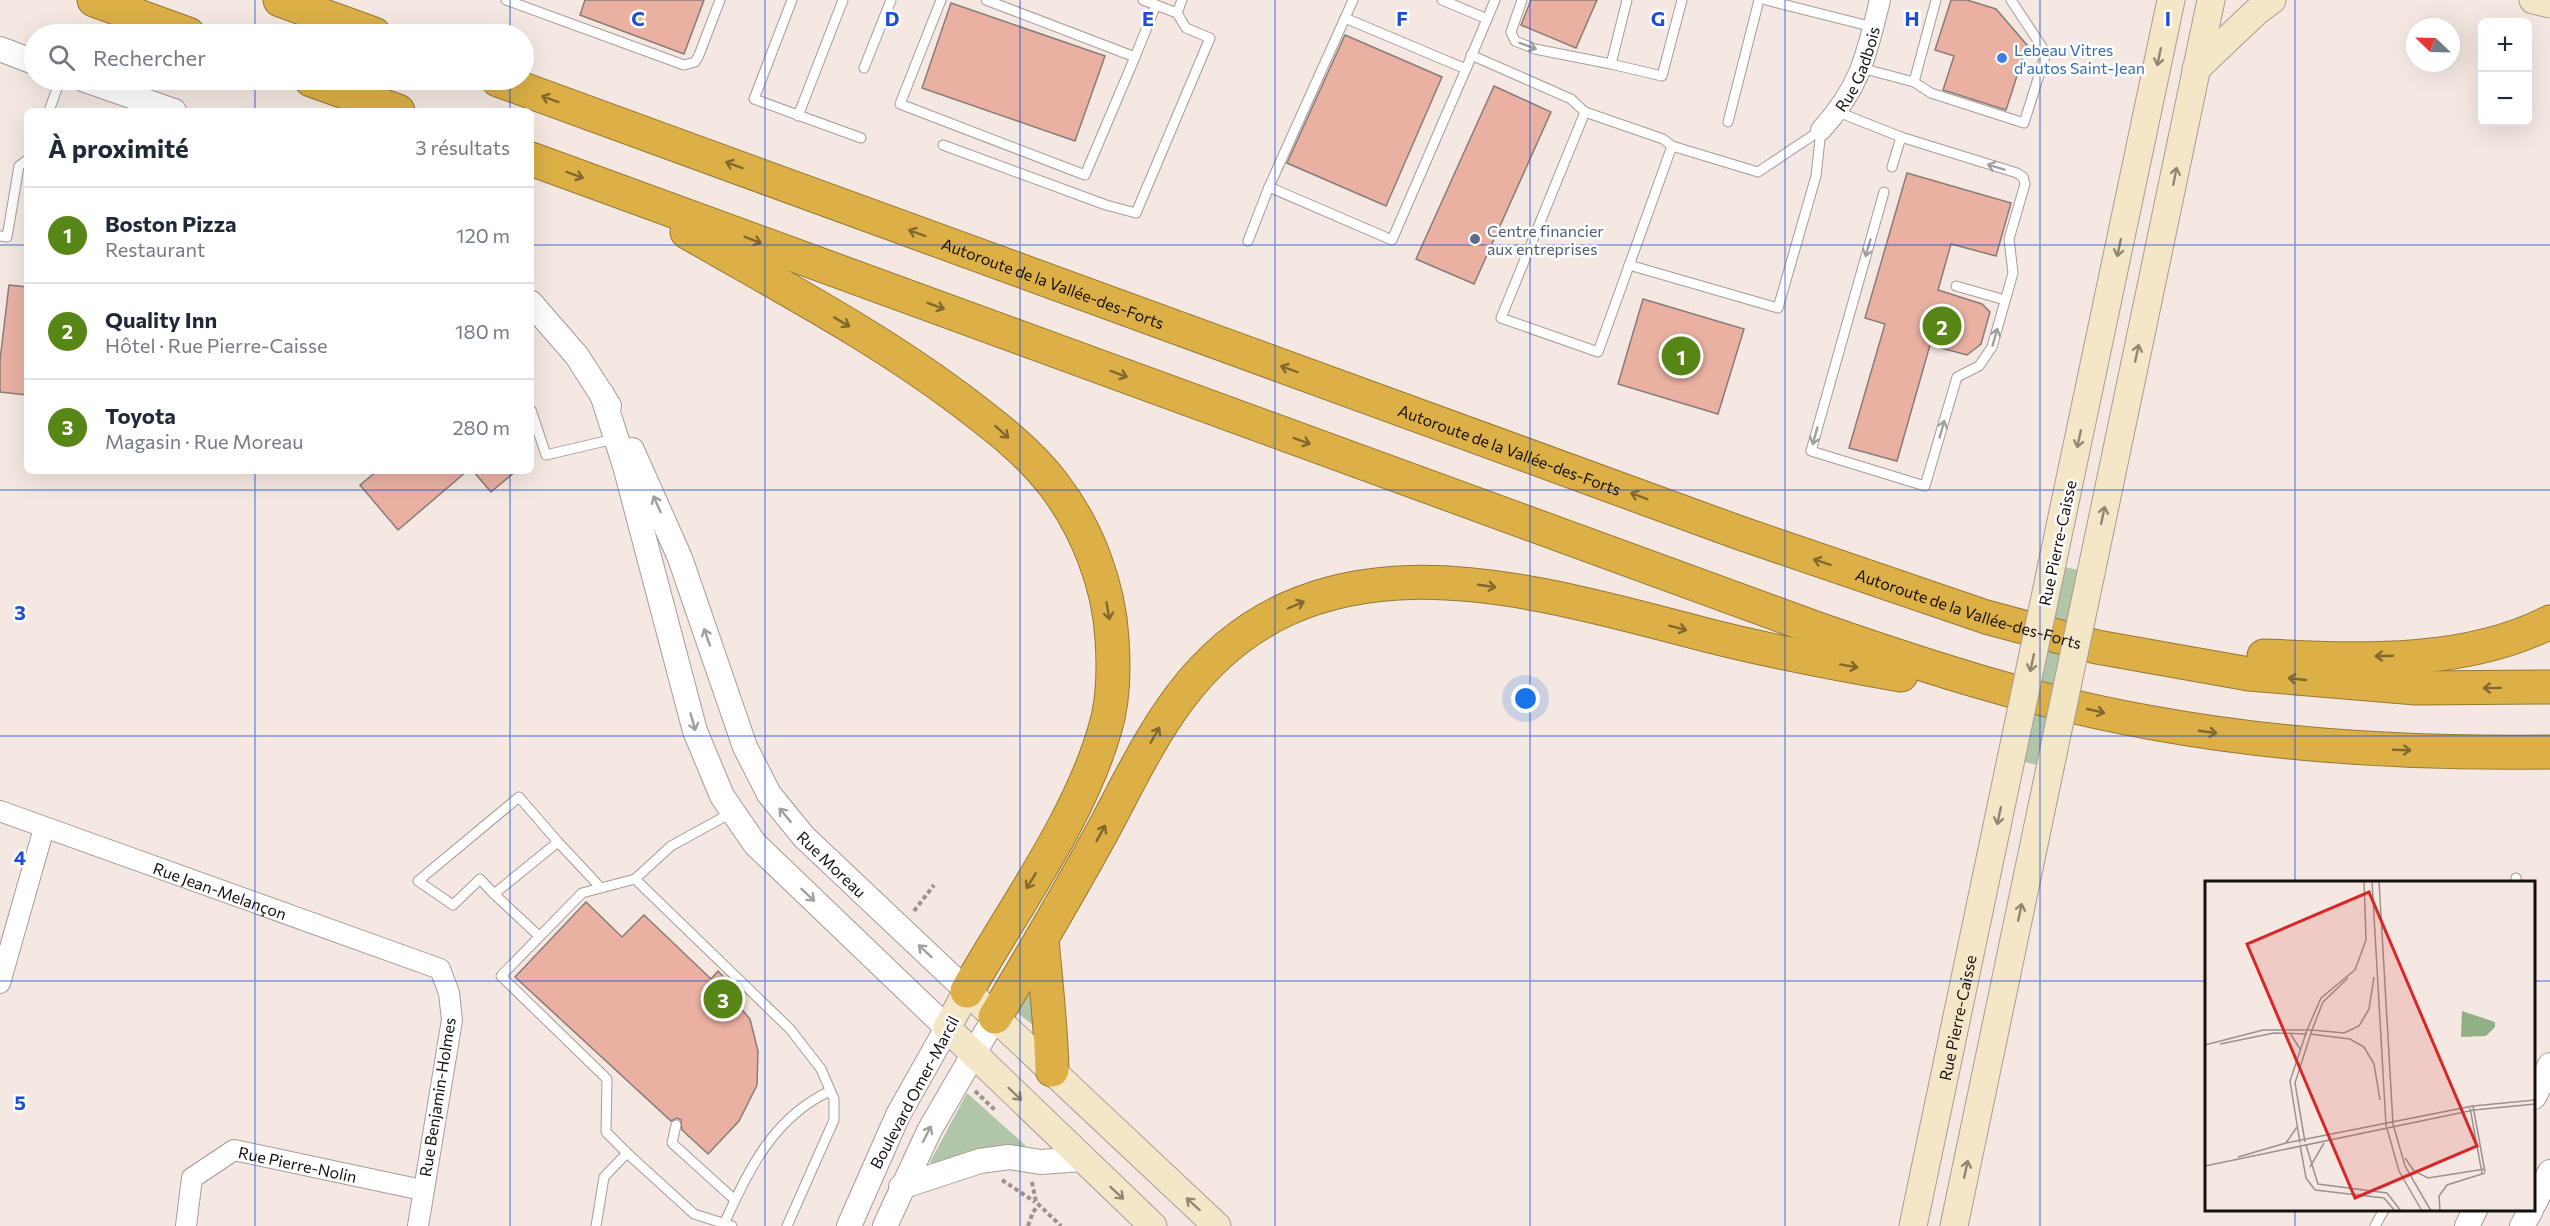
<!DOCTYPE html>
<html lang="fr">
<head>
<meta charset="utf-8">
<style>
  :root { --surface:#fff; --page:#f6f6f7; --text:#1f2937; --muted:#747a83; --line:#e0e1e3; --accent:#588616 }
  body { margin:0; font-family:Commissioner,sans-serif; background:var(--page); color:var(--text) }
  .controls { position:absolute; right:18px; top:18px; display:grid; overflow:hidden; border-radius:9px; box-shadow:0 6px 24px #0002 }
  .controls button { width:54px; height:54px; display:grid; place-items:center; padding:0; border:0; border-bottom:2px solid var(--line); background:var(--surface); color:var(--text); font:30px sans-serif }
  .compass { position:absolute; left:2406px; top:18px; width:54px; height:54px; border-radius:50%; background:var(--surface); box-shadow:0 6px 24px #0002; rotate:293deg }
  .you { position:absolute; left:1526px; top:699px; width:21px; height:21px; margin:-15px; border:4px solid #fff; border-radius:50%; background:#1a73e8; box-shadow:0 0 0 9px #1a73e833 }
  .badge { display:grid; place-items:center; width:39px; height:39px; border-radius:50%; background:var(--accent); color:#fff; font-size:20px; font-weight:700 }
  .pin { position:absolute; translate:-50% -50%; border:3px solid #fff; box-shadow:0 2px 6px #0006 }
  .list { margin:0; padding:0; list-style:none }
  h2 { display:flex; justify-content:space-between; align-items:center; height:78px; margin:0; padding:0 24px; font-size:26px }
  h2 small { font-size:20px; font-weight:400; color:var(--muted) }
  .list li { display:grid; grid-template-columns:39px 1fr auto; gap:18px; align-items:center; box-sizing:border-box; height:96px; padding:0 24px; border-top:2px solid var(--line) }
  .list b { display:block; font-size:22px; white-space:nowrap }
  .list p { margin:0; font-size:20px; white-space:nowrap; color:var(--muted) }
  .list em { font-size:20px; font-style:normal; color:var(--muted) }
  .icon { flex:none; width:33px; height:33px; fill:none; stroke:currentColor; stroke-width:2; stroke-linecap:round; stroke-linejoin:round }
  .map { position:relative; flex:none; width:2550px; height:1226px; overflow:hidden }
  .search { position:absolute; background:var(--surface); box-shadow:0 6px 24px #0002; left:24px; top:24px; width:510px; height:66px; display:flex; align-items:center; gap:15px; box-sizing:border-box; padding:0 21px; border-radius:33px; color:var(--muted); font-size:22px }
  .panel { position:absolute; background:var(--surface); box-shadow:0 6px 24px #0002; left:24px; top:108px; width:510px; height:366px; border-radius:9px }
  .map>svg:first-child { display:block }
  .green { fill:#b1c5a9 }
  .building { fill:#eab1a3; stroke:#887c79; stroke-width:1.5 }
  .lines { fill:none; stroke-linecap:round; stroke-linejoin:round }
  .service-casing { stroke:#a79b96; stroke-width:11 }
  .minor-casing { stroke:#a79b96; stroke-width:22 }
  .tertiary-casing { stroke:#a79b96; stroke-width:26 }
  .secondary-casing { stroke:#a79b96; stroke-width:29 }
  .motorway-casing { stroke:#967833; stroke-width:35 }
  .path { stroke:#9c928e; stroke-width:4; stroke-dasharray:4.5 3; stroke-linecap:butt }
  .service { stroke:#fff; stroke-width:9 }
  .minor { stroke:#fff; stroke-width:20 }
  .tertiary { stroke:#fff; stroke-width:24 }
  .secondary { stroke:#f4e7c8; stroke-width:27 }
  .motorway { stroke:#dcb047; stroke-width:33 }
  .secondary-bridge-casing { stroke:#a79b96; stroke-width:29; stroke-linecap:butt }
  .secondary-bridge { stroke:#f4e7c8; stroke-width:27 }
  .oneway { stroke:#a19f9f }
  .oneway2 { stroke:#8f8674 }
  .oneway3 { stroke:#82682d }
  .grid { fill:none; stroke:#1d4ed8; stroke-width:1.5; stroke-opacity:0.55 }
  .shop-dot { fill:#3f7fe0; stroke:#fff; stroke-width:2 }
  .service-dot { fill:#5c6f8a; stroke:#fff; stroke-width:2 }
  .labels { text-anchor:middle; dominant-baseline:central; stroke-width:5; stroke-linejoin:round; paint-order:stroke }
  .shop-label { font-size:16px; fill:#366cbe; stroke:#fff; text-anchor:start }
  .street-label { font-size:16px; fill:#14100e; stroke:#fff }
  .service-label { font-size:16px; fill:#4e5e75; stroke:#fff; text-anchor:start }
  .inset-road { fill:none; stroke:#9b928d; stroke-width:1.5 }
  .view { fill:#d62828; fill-opacity:0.15; stroke:#d62828; stroke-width:3 }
  .inset-edge { fill:none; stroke:#14100e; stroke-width:3 }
  .grid-label { font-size:20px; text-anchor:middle; font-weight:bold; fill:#1d4ed8; stroke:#fff; stroke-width:5; stroke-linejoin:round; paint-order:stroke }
</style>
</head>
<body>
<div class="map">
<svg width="2550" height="1226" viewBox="0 0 2550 1226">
  <rect width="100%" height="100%" fill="#f5e8e2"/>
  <g class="green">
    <polygon points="2065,567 2078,570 2037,765 2025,762"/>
    <polygon points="1033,983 1038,1029 1016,1012"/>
    <polygon points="967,1093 1026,1146 980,1149 933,1167 930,1162"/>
  </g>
  <g class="building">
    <polygon points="585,0 704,0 684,54 580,15"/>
    <polygon points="1531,0 1597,0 1576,48 1521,25"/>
    <polygon points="1951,0 1967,0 1996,9 2027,45 2006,110 1943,90 1954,56 1935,50"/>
    <polygon points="951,3 1105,56 1075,141 922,88"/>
    <polygon points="1345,35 1442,77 1386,206 1287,163"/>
    <polygon points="1494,86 1551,112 1474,284 1416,259"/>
    <polygon points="1907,173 2011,203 1996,256 1951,244 1938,290 1982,304 1990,312 1981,344 1967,355 1930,345 1897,461 1849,448 1885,324 1865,318"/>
    <polygon points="9,285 27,287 27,395 0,392 0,360"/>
    <polygon points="1643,299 1744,329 1718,414 1618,384"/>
    <polygon points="377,471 467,471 398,530 360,485"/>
    <polygon points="473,471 516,471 491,492"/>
    <polygon points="586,902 622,937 644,915 711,979 718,971 743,997 737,1004 750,1019 758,1051 757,1085 739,1121 708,1154 682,1130 681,1120 677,1118 671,1121 515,977"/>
  </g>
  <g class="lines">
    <g class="service-casing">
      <g id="service">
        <polyline points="506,0 684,65 695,62 699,55 720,0"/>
        <polyline points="792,0 754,99 861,138"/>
        <polyline points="941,0 900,104 1085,175 1135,57"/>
        <polyline points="986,0 1135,57 1156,5"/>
        <polyline points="1143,0 1177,13 1182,0"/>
        <polyline points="1353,0 1345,18 1466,69 1495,0"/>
        <polyline points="1442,0 1487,19"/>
        <polyline points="1522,0 1511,32 1515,41 1535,49 1611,64"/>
        <polyline points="1627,0 1611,64 1662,76 1682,0"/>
        <polyline points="1766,0 1873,27"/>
        <polyline points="1936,0 1914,82 1931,93 2024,123 2046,53 2011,0"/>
        <polyline points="1345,18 1269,187 1392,240 1466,69"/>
        <polyline points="1471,55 1571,99 1585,112 1663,139 1672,146 1758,172 1821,130"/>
        <polyline points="864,68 891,0"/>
        <polyline points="1861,68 1914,82"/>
        <polyline points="49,111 60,80"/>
        <polyline points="1585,112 1501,318 1598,352 1672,146"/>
        <polyline points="1838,112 1901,137"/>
        <polyline points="798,116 843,0"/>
        <polyline points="1728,122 1759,0"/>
        <polyline points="943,145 1106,205 1136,213 1210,38 1186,28 1177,13"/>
        <polyline points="1884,192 1811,451 1925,486 1957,377 1979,366 1992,347 2013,273 2009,239 2025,184 2023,177 2017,173 1901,137 1892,167"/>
        <polyline points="0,236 7,237 19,166 27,160"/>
        <polyline points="1248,241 1269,187"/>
        <polyline points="1629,265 1778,308 1816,176 1821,130"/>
        <polyline points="1956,286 2005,300"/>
        <polyline points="531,410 546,455 614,439"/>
        <polyline points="731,813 671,846 635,879 790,1029 821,1069 834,1099 834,1120 787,1226"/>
        <polyline points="2516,878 2517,882"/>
        <polyline points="494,894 480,879 453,905 418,881 519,797 558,842"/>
        <polyline points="539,936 494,894 558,842 601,888"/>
        <polyline points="676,1125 672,1143 735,1200"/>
        <polyline points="627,1153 606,1132 607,1079 501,976 582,893 635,879"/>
        <path d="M724,1224C748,1170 774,1117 830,1091"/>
        <polyline points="596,1226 604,1177 627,1153 694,1214 732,1226"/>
        <polyline points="2375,1226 2384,1210"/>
      </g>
    </g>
    <g class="minor-casing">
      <g id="minor">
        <path id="s1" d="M1821,130C1861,86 1866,56 1880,0"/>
        <path id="s2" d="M0,811L440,969L449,993L452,1020L418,1226"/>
        <polyline points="0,983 44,828"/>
        <path id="s3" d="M186,1226L192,1178L234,1150L422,1190"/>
      </g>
    </g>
    <g class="tertiary-casing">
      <g id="tertiary">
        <polyline points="0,49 34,62"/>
        <polyline points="85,80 174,111"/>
        <polyline points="531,303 577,356 609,406"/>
        <polyline points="602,394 625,466 695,731 722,796 755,844 947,1028 898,1115 849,1226"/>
        <path id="s4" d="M632,450L680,558L745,747L769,794L804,837L967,991"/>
        <polyline points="2534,1097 2550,1065"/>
        <polyline points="901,1187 980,1161 1009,1157 1041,1162 1082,1159"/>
        <polyline points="2534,1204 2550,1172"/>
        <polyline points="885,1226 929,1131 995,1017"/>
        <polyline points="2467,1226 2475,1210"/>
        <polyline points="2522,1226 2531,1210"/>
      </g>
    </g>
    <g class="secondary-casing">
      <g id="secondary">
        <polyline points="2533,0 2550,4"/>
        <polyline points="2196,69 2256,12 2272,0"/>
        <polyline points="2052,564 2171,0"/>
        <polyline points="2091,573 2211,0"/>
        <polyline points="1153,1226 947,1028 967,991 1217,1226"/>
        <path id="s5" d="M1913,1226L2011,759"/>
        <polyline points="1954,1226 2050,768"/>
      </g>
    </g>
    <g class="motorway-casing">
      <g id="motorway">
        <polyline points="94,0 188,34"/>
        <polyline points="280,0 374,34"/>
        <polyline points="311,80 398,111"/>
        <path id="s6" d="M498,80L1740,533L1986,617L2097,647L2249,674L2416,688L2550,687"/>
        <path d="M531,159L1818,629C1927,667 2038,703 2153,723C2284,747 2417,754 2550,752"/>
        <path d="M687,232C780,286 876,336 962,401C995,426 1029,452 1054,485C1087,528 1109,585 1112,639C1114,668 1114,700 1105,729C1079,820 1013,909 967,991"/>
        <path d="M2264,656C2358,660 2464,666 2550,622"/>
        <path d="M1042,940C1046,983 1051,1027 1052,1070"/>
        <path d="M995,1017C1031,957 1067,896 1101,834C1126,788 1149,738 1181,696C1315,519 1531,590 1710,636C1774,652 1837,664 1901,675"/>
      </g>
    </g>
    <g class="path">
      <polyline points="914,911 934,885"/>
      <polyline points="975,1091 996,1111"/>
      <polyline points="1002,1180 1035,1202"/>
      <polyline points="1032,1182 1036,1202 1061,1226"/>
      <polyline points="1028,1226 1033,1212 1039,1205"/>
    </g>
    <use href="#service" class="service"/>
    <use href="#minor" class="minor"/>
    <use href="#tertiary" class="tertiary"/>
    <use href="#secondary" class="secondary"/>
    <use href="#motorway" class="motorway"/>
    <g class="secondary-bridge-casing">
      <g id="secondary-bridge">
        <polyline points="2011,759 2052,564"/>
        <polyline points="2050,768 2091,573"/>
      </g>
    </g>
    <use href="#secondary-bridge" class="secondary-bridge"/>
  </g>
  <defs><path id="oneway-shaft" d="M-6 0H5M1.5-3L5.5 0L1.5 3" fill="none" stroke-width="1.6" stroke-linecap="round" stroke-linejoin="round" transform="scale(1.5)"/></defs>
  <g class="oneway">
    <use href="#oneway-shaft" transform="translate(1528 46) rotate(20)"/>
    <use href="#oneway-shaft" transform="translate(1996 167) rotate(-163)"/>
    <use href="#oneway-shaft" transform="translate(1868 248) rotate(106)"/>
    <use href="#oneway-shaft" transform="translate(1995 337) rotate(-74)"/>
    <use href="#oneway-shaft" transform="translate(1942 429) rotate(-74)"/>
    <use href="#oneway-shaft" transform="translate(1815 436) rotate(106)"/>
    <use href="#oneway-shaft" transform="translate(657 504) rotate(-114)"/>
    <use href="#oneway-shaft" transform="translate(707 637) rotate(-109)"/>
    <use href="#oneway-shaft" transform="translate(693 722) rotate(74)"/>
    <use href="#oneway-shaft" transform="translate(785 815) rotate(-130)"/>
    <use href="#oneway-shaft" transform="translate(808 895) rotate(43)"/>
    <use href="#oneway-shaft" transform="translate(925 951) rotate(-137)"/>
    <use href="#oneway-shaft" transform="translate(927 1134) rotate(-63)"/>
  </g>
  <g class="oneway2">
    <use href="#oneway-shaft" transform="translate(2159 57) rotate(102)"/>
    <use href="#oneway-shaft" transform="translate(2175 176) rotate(-79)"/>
    <use href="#oneway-shaft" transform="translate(2119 248) rotate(102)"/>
    <use href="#oneway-shaft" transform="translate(2137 353) rotate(-78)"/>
    <use href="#oneway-shaft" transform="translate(2079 439) rotate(102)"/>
    <use href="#oneway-shaft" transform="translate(2103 515) rotate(-78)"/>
    <use href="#oneway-shaft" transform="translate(2032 663) rotate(102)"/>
    <use href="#oneway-shaft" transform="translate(1999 816) rotate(102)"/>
    <use href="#oneway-shaft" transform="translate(2020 912) rotate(-78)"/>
    <use href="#oneway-shaft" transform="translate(1015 1094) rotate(44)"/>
    <use href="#oneway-shaft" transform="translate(1966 1169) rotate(-78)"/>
    <use href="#oneway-shaft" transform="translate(1117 1193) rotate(43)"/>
    <use href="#oneway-shaft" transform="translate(1193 1204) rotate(-138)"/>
  </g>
  <g class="oneway3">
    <use href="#oneway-shaft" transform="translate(550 99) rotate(-160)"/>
    <use href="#oneway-shaft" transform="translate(734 165) rotate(-160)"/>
    <use href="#oneway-shaft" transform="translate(575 175) rotate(20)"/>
    <use href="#oneway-shaft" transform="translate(917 233) rotate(-160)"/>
    <use href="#oneway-shaft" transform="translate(753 240) rotate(20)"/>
    <use href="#oneway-shaft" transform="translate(936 306) rotate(20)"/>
    <use href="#oneway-shaft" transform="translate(842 322) rotate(31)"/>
    <use href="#oneway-shaft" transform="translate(1289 369) rotate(-160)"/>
    <use href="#oneway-shaft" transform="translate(1119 374) rotate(20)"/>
    <use href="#oneway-shaft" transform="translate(1002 432) rotate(42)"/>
    <use href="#oneway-shaft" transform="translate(1302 441) rotate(20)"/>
    <use href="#oneway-shaft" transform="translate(1639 496) rotate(-160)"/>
    <use href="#oneway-shaft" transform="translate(1822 562) rotate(-162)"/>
    <use href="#oneway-shaft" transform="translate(1487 586) rotate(8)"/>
    <use href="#oneway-shaft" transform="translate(1296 605) rotate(-23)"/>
    <use href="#oneway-shaft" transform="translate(1108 611) rotate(80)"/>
    <use href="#oneway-shaft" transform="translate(1678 628) rotate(15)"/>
    <use href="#oneway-shaft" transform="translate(2384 656) rotate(178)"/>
    <use href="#oneway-shaft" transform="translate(1849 666) rotate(10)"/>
    <use href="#oneway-shaft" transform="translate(2297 679) rotate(-174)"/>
    <use href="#oneway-shaft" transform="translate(2492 688) rotate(179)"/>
    <use href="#oneway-shaft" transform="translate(2096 711) rotate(13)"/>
    <use href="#oneway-shaft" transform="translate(2208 732) rotate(8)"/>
    <use href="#oneway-shaft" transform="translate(1155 735) rotate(-60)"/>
    <use href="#oneway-shaft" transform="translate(2402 750) rotate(2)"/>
    <use href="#oneway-shaft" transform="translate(1101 833) rotate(-61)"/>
    <use href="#oneway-shaft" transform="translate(1031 881) rotate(121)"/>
  </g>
  <path class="grid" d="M255,0V34M510,0V34M765,0V1226M1020,0V1226M1275,0V1226M1530,0V1226M1785,0V1226M2040,0V1226M2295,0V882M255,80V111M510,80V111M0,245H27M531,245H2550M255,471V1226M510,471V1226M0,490H2550M0,736H2550M0,981H2206M2534,981H2550M2295,1210V1226"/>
  <circle class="shop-dot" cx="2002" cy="58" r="6"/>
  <circle class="service-dot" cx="1475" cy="239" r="6"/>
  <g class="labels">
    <g class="shop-label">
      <text x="2014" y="49">Lebeau Vitres<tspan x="2014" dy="18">d'autos Saint-Jean</tspan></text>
    </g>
    <g class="street-label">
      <text stroke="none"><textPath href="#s1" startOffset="72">Rue Gadbois</textPath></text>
      <text stroke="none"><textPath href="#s6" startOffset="591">Autoroute de la Vallée-des-Forts</textPath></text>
      <text stroke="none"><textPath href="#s6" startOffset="1077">Autoroute de la Vallée-des-Forts</textPath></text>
      <text transform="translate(2057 543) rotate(-78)">Rue Pierre-Caisse</text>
      <text stroke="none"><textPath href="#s6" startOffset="1563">Autoroute de la Vallée-des-Forts</textPath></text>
      <text stroke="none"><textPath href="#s4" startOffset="465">Rue Moreau</textPath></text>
      <text stroke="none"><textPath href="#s2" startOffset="234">Rue Jean-Melançon</textPath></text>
      <text stroke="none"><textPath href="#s5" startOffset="213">Rue Pierre-Caisse</textPath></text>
      <text transform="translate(914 1092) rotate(-62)">Boulevard Omer-Marcil</text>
      <text transform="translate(437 1097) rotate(-81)">Rue Benjamin-Holmes</text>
      <text stroke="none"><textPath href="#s3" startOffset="164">Rue Pierre-Nolin</textPath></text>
    </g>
    <g class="service-label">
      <text x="1487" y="230">Centre financier<tspan x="1487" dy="18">aux entreprises</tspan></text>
    </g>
  </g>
  <g transform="translate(2205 881)">
    <rect width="330" height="330" fill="#f5e8e2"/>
    <path d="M257,130L290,141V146L281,155L256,156Z" fill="#92b085"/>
    <path class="inset-road" d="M167,0L181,244L194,290L217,330M174,0L188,243L200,285L226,330M150,89L161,59L159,0M107,149L118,121L143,97M107,149L139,152L154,145L164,128L169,96M85,152L95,168M105,153L145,158L159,166L169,183L175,219M15,163L69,152L102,153M0,164L58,149H102L116,117L151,88M268,225L330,219M265,227L277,292M269,229L330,223M81,262L92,246M95,262L85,200L102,149H107L90,202L100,261M95,264L101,297L110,309L179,317L190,330M101,264L113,303L182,312L196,330M33,276L81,262L268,225L280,291M200,277L209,290L223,297L280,288M0,285L269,229M105,286L119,262M235,330L234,315L242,304L280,292"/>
    <path class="view" d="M164,11L272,265L150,317L42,63Z"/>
    <rect width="330" height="330" class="inset-edge"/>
  </g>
  <g class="grid-label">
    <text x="638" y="26">C</text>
    <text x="892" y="26">D</text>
    <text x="1148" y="26">E</text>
    <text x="1402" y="26">F</text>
    <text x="1658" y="26">G</text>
    <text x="1912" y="26">H</text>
    <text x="2168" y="26">I</text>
    <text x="20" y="620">3</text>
    <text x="20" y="865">4</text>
    <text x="20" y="1110">5</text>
  </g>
</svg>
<div class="controls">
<button>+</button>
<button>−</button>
</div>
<svg class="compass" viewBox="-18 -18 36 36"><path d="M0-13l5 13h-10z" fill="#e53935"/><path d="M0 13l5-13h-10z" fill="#747a83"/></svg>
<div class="you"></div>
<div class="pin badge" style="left:1681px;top:356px">1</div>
<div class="pin badge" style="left:1942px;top:326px">2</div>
<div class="pin badge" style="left:723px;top:999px">3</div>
<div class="search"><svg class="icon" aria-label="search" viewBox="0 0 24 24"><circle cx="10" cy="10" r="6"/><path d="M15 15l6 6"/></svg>Rechercher</div>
<section class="panel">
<h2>À proximité<small>3 résultats</small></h2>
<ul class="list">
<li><span class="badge">1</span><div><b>Boston Pizza</b><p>Restaurant</p></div><em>120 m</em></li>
<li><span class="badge">2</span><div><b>Quality Inn</b><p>Hôtel · Rue Pierre-Caisse</p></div><em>180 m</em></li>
<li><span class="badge">3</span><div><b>Toyota</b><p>Magasin · Rue Moreau</p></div><em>280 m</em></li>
</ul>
</section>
</div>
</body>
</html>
